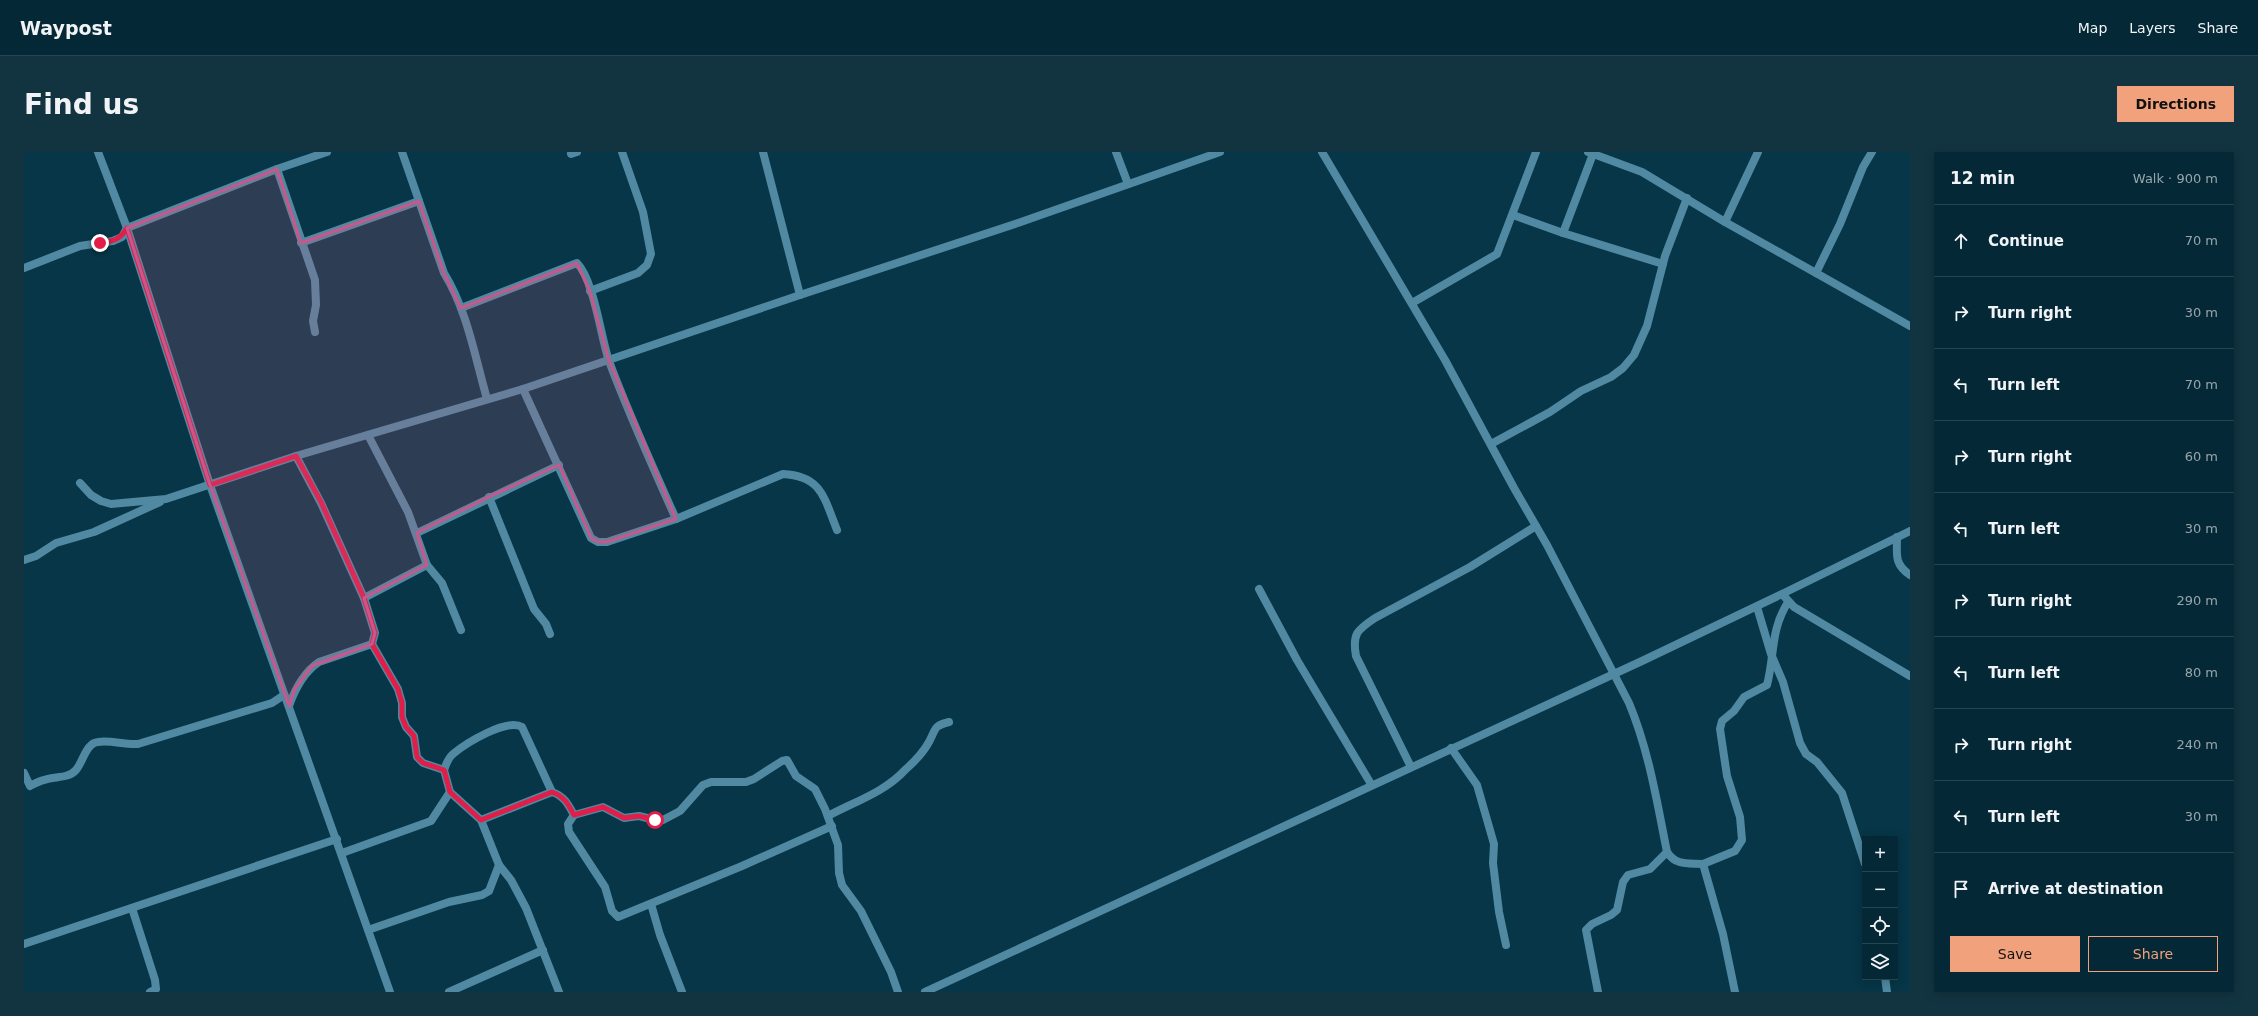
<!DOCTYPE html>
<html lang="en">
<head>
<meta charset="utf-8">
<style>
  :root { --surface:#042835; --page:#123441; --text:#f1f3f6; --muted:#97a6ad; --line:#254450; --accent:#f1a17b }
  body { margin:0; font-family:"DejaVu Sans",sans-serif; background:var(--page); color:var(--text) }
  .controls { position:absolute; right:12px; bottom:12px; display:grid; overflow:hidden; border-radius:0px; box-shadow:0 2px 10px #0003 }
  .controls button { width:36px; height:36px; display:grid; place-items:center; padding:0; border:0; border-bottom:1px solid var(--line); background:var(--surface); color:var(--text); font:20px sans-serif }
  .stop { position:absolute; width:12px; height:12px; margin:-9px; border:3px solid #e11d48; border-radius:50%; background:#fff }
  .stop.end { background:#e11d48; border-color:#fff; box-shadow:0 1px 4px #0008 }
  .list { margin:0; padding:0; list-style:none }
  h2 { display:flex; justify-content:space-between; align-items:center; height:52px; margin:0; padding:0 16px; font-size:17px }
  h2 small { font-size:13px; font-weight:400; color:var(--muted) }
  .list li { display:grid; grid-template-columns:26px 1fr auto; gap:12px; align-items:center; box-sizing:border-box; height:72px; padding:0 16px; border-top:1px solid var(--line) }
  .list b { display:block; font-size:15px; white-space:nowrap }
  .list em { font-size:13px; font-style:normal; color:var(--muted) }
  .actions { display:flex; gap:8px; padding:12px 16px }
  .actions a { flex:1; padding:9px 0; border:1px solid var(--accent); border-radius:0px; text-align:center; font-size:14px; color:var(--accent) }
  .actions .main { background:var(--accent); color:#111 }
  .icon { flex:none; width:22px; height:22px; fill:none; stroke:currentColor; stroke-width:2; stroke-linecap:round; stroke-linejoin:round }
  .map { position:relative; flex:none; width:1886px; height:840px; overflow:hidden; border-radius:0px }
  header { display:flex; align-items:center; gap:24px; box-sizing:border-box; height:56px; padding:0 20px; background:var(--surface); border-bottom:1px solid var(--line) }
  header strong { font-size:19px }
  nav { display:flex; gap:22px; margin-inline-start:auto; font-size:14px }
  .intro { display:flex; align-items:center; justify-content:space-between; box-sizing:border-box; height:96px; padding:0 24px }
  h1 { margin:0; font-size:28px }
  .button { padding:10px 18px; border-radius:0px; background:var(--accent); color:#111; font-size:14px; font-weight:700 }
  main { display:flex; gap:24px; padding:0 24px }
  aside { flex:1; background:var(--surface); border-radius:0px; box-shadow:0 2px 10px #0003 }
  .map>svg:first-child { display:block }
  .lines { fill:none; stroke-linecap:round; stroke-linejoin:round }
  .minor { stroke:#5089a1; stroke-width:8 }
  .route { stroke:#e11d48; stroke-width:5 }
  .marked { fill:#c6588b; fill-opacity:0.2; stroke:#c6588b; stroke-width:3; stroke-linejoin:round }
</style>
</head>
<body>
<header>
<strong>Waypost</strong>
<nav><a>Map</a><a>Layers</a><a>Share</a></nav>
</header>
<div class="intro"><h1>Find us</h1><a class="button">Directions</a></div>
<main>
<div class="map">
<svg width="1886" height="840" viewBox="0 0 1886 840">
  <rect width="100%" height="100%" fill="#063647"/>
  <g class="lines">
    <g class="minor">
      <polyline points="74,0 103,76 186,333 366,840"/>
      <path d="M378,0L420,121C443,158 451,205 463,247"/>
      <polyline points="1092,0 1104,32"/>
      <path d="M1298,0L1421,208L1490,336L1523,393L1605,551C1625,599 1633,650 1643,700C1652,714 1664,711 1679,712L1699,782L1711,840"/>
      <polyline points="1564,0 1618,20 1701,70 1792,121 1816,72 1839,15 1848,0"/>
      <polyline points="547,2 553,0"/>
      <polyline points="253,17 291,128 292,153 289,169 291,180"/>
      <polyline points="1489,63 1539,81 1639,112"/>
      <polyline points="1701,70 1734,0"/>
      <polyline points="1539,81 1569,2"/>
      <polyline points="277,91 395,49"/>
      <polyline points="0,116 56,94 89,89 98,85 103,76 253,17 303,0"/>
      <polyline points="1792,121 1886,174"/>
      <polyline points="566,139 614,121 623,113 627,102 619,60 598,0"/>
      <polyline points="776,143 994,71 1196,0"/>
      <polyline points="1388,151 1473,102 1512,0"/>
      <path d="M437,156L553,111C570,128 577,186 585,209C605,263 629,315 652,367L759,322C798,324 800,346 813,378"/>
      <polyline points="499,237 567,386 574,390 583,390 652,367"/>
      <polyline points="344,283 384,360 403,413 418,431 437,478"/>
      <polyline points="1467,292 1526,260 1557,239 1587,225 1599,216 1610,203 1623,174 1641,104 1663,46"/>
      <polyline points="272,304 297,351 340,446 351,481 348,492"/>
      <polyline points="56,331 67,343 77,349 87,352 142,347 272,304 499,237 776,143 739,0"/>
      <polyline points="465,345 510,457 522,472 526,482"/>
      <polyline points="1886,379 1758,442 1770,455 1886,524"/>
      <polyline points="393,381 535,313"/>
      <path d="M1873,385C1873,403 1870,412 1886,423"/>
      <polyline points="0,408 12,404 32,391 70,380 136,350"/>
      <polyline points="1235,437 1273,508 1347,632"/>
      <polyline points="340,446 403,413"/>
      <polyline points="1733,455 1747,502 1759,530 1776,591 1782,602 1793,610 1818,641 1841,712"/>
      <path d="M265,554C271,537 280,520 295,510L348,492L374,537L378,551V565L382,575L390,584L393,605L399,611L420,618L426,640L457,668L475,713L487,728L502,756L535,840"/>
      <polyline points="1427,596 1453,633 1470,692 1469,711 1475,760 1482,793"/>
      <path d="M1387,615L1332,504C1328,482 1333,478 1351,466L1446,415L1512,374"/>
      <path d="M420,618C422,612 424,606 429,602C442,591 483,566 498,575L528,640C540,644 544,652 550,663L544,672L545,680L581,735L588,759L594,765L718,714L808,674"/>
      <path d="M0,621L6,634C10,632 15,629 20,628C31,624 44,627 52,618C59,610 62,591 74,590C87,588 100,593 114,592L248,551L260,543"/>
      <polyline points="550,663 579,655 600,666 615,664 635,669 639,668 656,659 679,633 687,630 722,630 730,627 758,609 763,608 772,624 791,637 801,657 814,693 815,721 818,733 837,759 867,820 874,840"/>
      <path d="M804,664C830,650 861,640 881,618C889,611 900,599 905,590C912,577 909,574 925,570"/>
      <polyline points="457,668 528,640"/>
      <polyline points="318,701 407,669 426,640"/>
      <path d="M1679,712L1711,699L1718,688L1716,665L1703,624L1696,577L1698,569L1710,559L1720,545L1743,533C1751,502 1746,479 1764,450"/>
      <polyline points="627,752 636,783 658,840"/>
      <polyline points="108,756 131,828 132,837 126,840"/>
      <polyline points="344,778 425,750 458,743 465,739 475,713"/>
      <polyline points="0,792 313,687"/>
      <polyline points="1861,825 1863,840"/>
      <polyline points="425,840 519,798"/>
      <polyline points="901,840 1618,509 1758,442"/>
      <polyline points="1574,840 1562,778 1568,772 1587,763 1593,758 1599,730 1604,723 1626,717 1643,700"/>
    </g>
  </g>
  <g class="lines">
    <path class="route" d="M76,91C89,89 96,88 103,76L186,333L272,304L297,350L340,446L351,481L348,492L374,537L378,551V565L382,575L390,584L393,605L399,611L420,618L426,640L457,668L528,640C540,644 544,652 550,663L579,655L600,666L615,664L631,668"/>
  </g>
  <path class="marked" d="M253,17L277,91L395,49L420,121L437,156L553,111L566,139L585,208L652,367L583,390H574L567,386L535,313L465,345L393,381L403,413L340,446L351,481L348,492L288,514L271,537L265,554L186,333L103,76Z"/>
</svg>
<div class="controls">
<button>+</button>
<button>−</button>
<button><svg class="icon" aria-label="locate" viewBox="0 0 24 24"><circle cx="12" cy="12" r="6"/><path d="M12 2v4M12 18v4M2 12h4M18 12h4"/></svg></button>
<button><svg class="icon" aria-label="layers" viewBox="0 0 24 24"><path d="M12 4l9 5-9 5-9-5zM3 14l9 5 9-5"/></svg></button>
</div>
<div class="stop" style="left:631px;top:668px"></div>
<div class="stop end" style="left:76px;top:91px"></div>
</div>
<aside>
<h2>12 min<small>Walk · 900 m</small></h2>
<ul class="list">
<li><svg class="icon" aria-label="ahead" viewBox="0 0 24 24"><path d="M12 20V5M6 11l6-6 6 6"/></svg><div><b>Continue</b></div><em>70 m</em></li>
<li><svg class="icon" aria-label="right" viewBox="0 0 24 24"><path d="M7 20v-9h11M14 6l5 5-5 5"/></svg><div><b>Turn right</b></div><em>30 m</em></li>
<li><svg class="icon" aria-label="left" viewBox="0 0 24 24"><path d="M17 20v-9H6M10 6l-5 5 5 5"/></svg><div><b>Turn left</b></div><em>70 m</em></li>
<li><svg class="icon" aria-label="right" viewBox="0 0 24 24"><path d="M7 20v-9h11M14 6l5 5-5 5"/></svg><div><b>Turn right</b></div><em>60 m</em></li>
<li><svg class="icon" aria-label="left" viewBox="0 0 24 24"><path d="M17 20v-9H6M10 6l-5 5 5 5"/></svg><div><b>Turn left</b></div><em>30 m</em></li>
<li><svg class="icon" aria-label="right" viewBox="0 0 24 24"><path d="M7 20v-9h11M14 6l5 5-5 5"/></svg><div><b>Turn right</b></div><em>290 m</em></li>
<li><svg class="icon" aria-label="left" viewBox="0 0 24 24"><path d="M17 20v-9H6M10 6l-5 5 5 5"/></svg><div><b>Turn left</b></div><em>80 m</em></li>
<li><svg class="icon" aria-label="right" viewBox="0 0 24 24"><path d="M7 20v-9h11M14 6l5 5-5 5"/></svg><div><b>Turn right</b></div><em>240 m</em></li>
<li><svg class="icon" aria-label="left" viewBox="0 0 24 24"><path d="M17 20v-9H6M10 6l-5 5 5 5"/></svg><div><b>Turn left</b></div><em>30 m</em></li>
<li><svg class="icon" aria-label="arrive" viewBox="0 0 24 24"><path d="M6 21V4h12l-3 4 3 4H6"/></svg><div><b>Arrive at destination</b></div></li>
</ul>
<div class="actions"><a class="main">Save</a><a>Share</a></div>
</aside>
</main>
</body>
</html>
